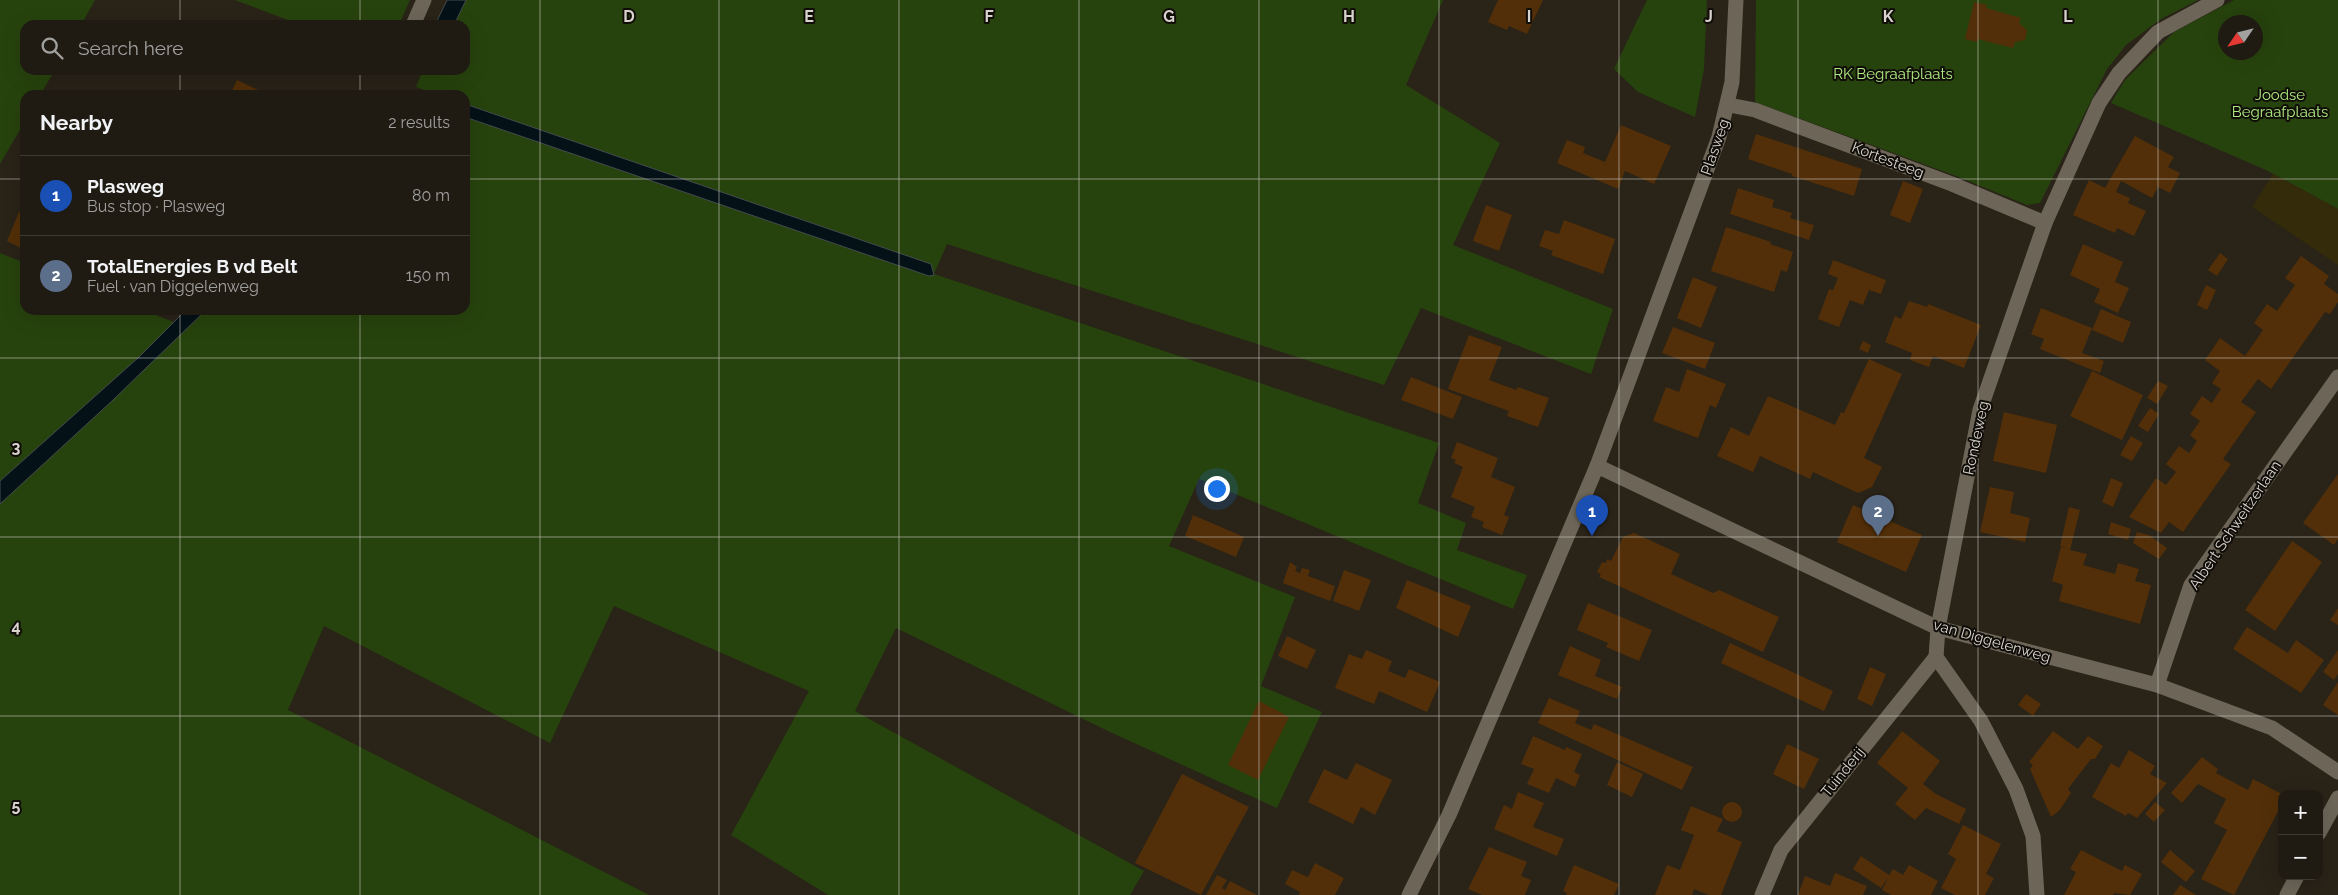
<!DOCTYPE html>
<html lang="en">
<head>
<meta charset="utf-8">
<style>
  :root { --surface:#1f1a12; --page:#27231b; --text:#f1f3f6; --muted:#a1a19f; --line:#3c3832; --accent:#7c3aed }
  body { margin:0; font-family:Raleway,sans-serif; background:var(--page); color:var(--text) }
  .controls { position:absolute; right:15px; bottom:15px; display:grid; overflow:hidden; border-radius:10px; box-shadow:0 5px 20px #0002 }
  .controls button { width:45px; height:45px; display:grid; place-items:center; padding:0; border:0; border-bottom:1px solid var(--line); background:var(--surface); color:var(--text); font:25px sans-serif }
  .compass { position:absolute; left:2218px; top:15px; width:45px; height:45px; border-radius:50%; background:var(--surface); box-shadow:0 5px 20px #0002; rotate:235deg }
  .you { position:absolute; left:1216px; top:488px; width:18px; height:18px; margin:-12px; border:4px solid #fff; border-radius:50%; background:#1a73e8; box-shadow:0 0 0 8px #1a73e833 }
  .badge { display:grid; place-items:center; width:32px; height:32px; border-radius:50%; background:var(--accent); color:#fff; font-size:16px; font-weight:700 }
  .pin { position:absolute; translate:-50% -41px; filter:drop-shadow(0 1px 2px #0008) }
  .pin::after { content:''; position:absolute; top:26px; width:18px; height:15px; background:inherit; clip-path:polygon(0 0,100% 0,50% 100%) }
  .list { margin:0; padding:0; list-style:none }
  h2 { display:flex; justify-content:space-between; align-items:center; height:65px; margin:0; padding:0 20px; font-size:21px }
  h2 small { font-size:16px; font-weight:400; color:var(--muted) }
  .list li { display:grid; grid-template-columns:32px 1fr auto; gap:15px; align-items:center; box-sizing:border-box; height:80px; padding:0 20px; border-top:1px solid var(--line) }
  .list b { display:block; font-size:19px; white-space:nowrap }
  .list p { margin:0; font-size:16px; white-space:nowrap; color:var(--muted) }
  .list em { font-size:16px; font-style:normal; color:var(--muted) }
  .icon { flex:none; width:28px; height:28px; fill:none; stroke:currentColor; stroke-width:2; stroke-linecap:round; stroke-linejoin:round }
  .map { position:relative; flex:none; width:2338px; height:895px; overflow:hidden }
  .search { position:absolute; background:var(--surface); box-shadow:0 5px 20px #0002; left:20px; top:20px; width:450px; height:55px; display:flex; align-items:center; gap:12px; box-sizing:border-box; padding:0 18px; border-radius:15px; color:var(--muted); font-size:19px }
  .panel { position:absolute; background:var(--surface); box-shadow:0 5px 20px #0002; left:20px; top:90px; width:450px; height:225px; border-radius:15px }
  .map>svg:first-child { display:block }
  .green { fill:#27430d; fill-rule:evenodd }
  .sand { fill:#332b0a }
  .water { fill:#041117; stroke:#444c4e }
  .building { fill:#522f08 }
  .lines { fill:none; stroke-linecap:round; stroke-linejoin:round }
  .minor { stroke:#6c6558; stroke-width:15 }
  .tertiary { stroke:#6c6558; stroke-width:15 }
  .grid { fill:none; stroke:#d8d4cd; stroke-width:1; stroke-opacity:0.55 }
  .labels { text-anchor:middle; dominant-baseline:central; stroke-width:4; stroke-linejoin:round; paint-order:stroke }
  .park-label { font-size:15px; fill:#aeeb81; stroke:#100d08 }
  .street-label { font-size:15px; fill:#d8d4cd; stroke:#100d08 }
  .grid-label { font-size:16px; text-anchor:middle; font-weight:bold; fill:#d8d4cd; stroke:#100d08; stroke-width:4; stroke-linejoin:round; paint-order:stroke }
</style>
</head>
<body>
<div class="map">
<svg width="2338" height="895" viewBox="0 0 2338 895">
  <rect width="100%" height="100%" fill="#292318"/>
  <g class="green">
    <polygon points="0,0 95,0 81,25 25,25 25,70 55,70 40,95 25,95 25,121 0,164"/>
    <polygon points="235,0 410,0 399,25 301,25"/>
    <polygon points="466,0 1443,0 1406,85 1500,143 1453,245 1613,309 1591,374 1421,308 1384,385 947,244 934,274 1439,443 1418,503 1466,523 1457,550 1527,575 1513,609 1199,479 1169,546 1295,597 1261,686 1322,712 1277,808 1110,732 896,628 855,711 1144,871 1130,895 828,895 731,835 809,691 614,606 550,743 324,626 288,710 649,895 0,895 0,504 113,400 206,310 465,310 465,117 929,276 934,274 931,264 465,104 465,95 438,95 416,87 423,70 465,70 465,25 454,25"/>
    <polygon points="1647,0 1707,0 1704,69 1695,117 1638,92 1614,69"/>
    <polygon points="1756,0 2198,0 2161,19 2126,45 2107,69 2040,203 2027,205 1956,176 1755,102"/>
    <path d="M2234,0H2338V209L2266,170L2111,103L2125,80L2174,32ZM2226,22H2256V52H2226Z"/>
    <polygon points="0,253 25,263 25,310 142,310 174,322 139,357 0,481"/>
  </g>
  <polygon class="sand" points="2273,174 2338,209 2338,265 2252,207"/>
  <g class="water">
    <polygon points="447,0 466,0 454,25 435,25"/>
    <polygon points="465,104 931,264 934,275 929,276 465,117"/>
    <polygon points="186,310 206,310 113,400 0,504 0,481 139,357"/>
  </g>
  <g class="building">
    <polygon points="1498,0 1543,0 1527,34 1509,26 1507,30 1488,22"/>
    <polygon points="1974,2 1987,5 1986,8 2021,18 2019,23 2027,30 2025,40 2015,42 2013,48 1978,39 1977,42 1965,39"/>
    <polygon points="237,80 269,95 230,95"/>
    <polygon points="1621,125 1671,146 1654,184 1625,171 1618,189 1557,163 1567,140 1585,147 1583,153 1605,162"/>
    <polygon points="1756,134 1862,169 1854,196 1792,176 1792,174 1748,159"/>
    <polygon points="2135,136 2174,157 2168,167 2180,173 2170,193 2158,187 2152,198 2121,181 2116,192 2130,198 2128,203 2146,211 2134,236 2117,228 2115,233 2073,215 2089,180 2105,188"/>
    <polygon points="1903,181 1923,189 1910,223 1890,215"/>
    <polygon points="1738,188 1774,200 1772,207 1792,213 1790,218 1814,225 1809,240 1730,214"/>
    <polygon points="1486,205 1512,215 1499,251 1473,241"/>
    <polygon points="19,212 25,214 25,250 7,241"/>
    <polygon points="1564,220 1615,239 1603,274 1551,255 1553,251 1539,246 1545,230 1559,234"/>
    <polygon points="1726,227 1771,242 1770,244 1793,252 1787,272 1781,270 1774,292 1711,271"/>
    <polygon points="2083,244 2123,262 2115,282 2129,288 2118,313 2094,302 2100,289 2070,275"/>
    <polygon points="2220,253 2228,259 2217,276 2208,270"/>
    <polygon points="2301,256 2329,276 2324,284 2338,294 2338,302 2330,314 2325,312 2271,389 2258,379 2241,402 2256,412 2223,459 2231,464 2183,532 2169,522 2161,533 2129,517 2156,478 2166,485 2176,472 2166,464 2179,446 2189,453 2197,441 2190,435 2200,421 2190,414 2202,396 2212,403 2221,389 2212,383 2220,371 2205,360 2220,338 2245,356 2263,330 2254,323 2267,304 2277,311 2295,285 2285,278"/>
    <polygon points="1833,260 1886,280 1881,294 1869,290 1863,305 1850,300 1839,327 1818,319 1829,289 1833,290 1838,278 1828,274"/>
    <polygon points="1693,277 1717,287 1701,328 1677,318"/>
    <polygon points="2206,285 2216,290 2207,310 2197,305"/>
    <polygon points="1909,301 1927,307 1928,304 1981,325 1964,368 1933,356 1929,367 1910,360 1912,353 1885,342 1895,316 1901,319"/>
    <polygon points="2041,308 2092,328 2082,353 2104,361 2100,373 2040,349 2044,339 2031,334"/>
    <polygon points="2101,309 2131,322 2123,343 2092,330"/>
    <polygon points="1673,327 1715,343 1705,369 1662,353"/>
    <polygon points="1469,335 1502,347 1489,380 1516,390 1518,387 1549,398 1538,427 1507,416 1509,411 1448,389"/>
    <polygon points="1863,341 1871,345 1868,353 1859,349"/>
    <polygon points="1869,359 1902,374 1864,458 1882,467 1872,487 1858,493 1813,472 1810,479 1760,456 1753,472 1717,456 1731,427 1749,436 1768,396 1835,425 1841,412 1844,413"/>
    <polygon points="1687,369 1726,384 1716,408 1710,405 1698,438 1653,421 1666,387 1679,392"/>
    <polygon points="2092,371 2143,395 2122,440 2070,416"/>
    <polygon points="1411,377 1462,397 1453,419 1401,400"/>
    <polygon points="2158,381 2168,386 2157,404 2147,398"/>
    <polygon points="2150,408 2159,414 2148,432 2138,426"/>
    <polygon points="2004,412 2057,425 2046,473 1993,461"/>
    <polygon points="2131,436 2143,443 2132,461 2120,455"/>
    <polygon points="1457,442 1498,458 1491,477 1515,487 1504,515 1509,517 1502,535 1482,527 1484,522 1471,517 1475,507 1451,497 1463,467 1454,463 1456,460 1451,458"/>
    <polygon points="2338,474 2338,539 2334,545 2303,523"/>
    <polygon points="2111,478 2123,483 2113,507 2102,502"/>
    <polygon points="1990,487 2014,492 2010,513 2030,518 2025,542 1980,532"/>
    <polygon points="1853,505 1922,535 1906,572 1837,542"/>
    <polygon points="2069,507 2080,510 2070,550 2087,554 2083,565 2115,574 2118,563 2139,569 2135,581 2151,585 2140,624 2059,601 2063,585 2052,581 2061,547 2067,548 2060,546"/>
    <polygon points="1193,515 1244,537 1236,557 1185,536"/>
    <polygon points="2111,522 2131,529 2128,540 2108,534"/>
    <polygon points="2137,532 2149,535 2167,548 2159,559 2133,543"/>
    <polygon points="1634,533 1680,554 1671,574 1713,593 1719,590 1779,617 1763,652 1599,577 1601,574 1597,572 1602,562 1606,563 1607,559 1611,561 1623,537"/>
    <polygon points="2292,541 2322,562 2275,631 2245,610"/>
    <polygon points="1290,562 1297,567 1295,571 1300,573 1302,568 1310,570 1308,576 1335,586 1330,601 1283,583"/>
    <polygon points="1344,570 1371,580 1359,611 1333,601"/>
    <polygon points="1407,580 1471,606 1458,637 1396,608"/>
    <polygon points="1588,603 1652,630 1639,661 1606,647 1608,643 1577,630"/>
    <polygon points="2338,608 2338,625 2330,620"/>
    <polygon points="2247,627 2288,653 2296,640 2324,660 2301,693 2233,649"/>
    <polygon points="1287,636 1316,650 1307,669 1278,656"/>
    <polygon points="1730,643 1833,691 1824,711 1721,663"/>
    <polygon points="1570,646 1601,660 1595,676 1622,687 1617,699 1558,675"/>
    <polygon points="1366,650 1392,661 1388,671 1405,678 1409,669 1440,682 1427,712 1379,691 1374,704 1335,688 1349,654 1362,659"/>
    <polygon points="2338,650 2338,674 2334,680 2323,672"/>
    <polygon points="1870,667 1886,674 1872,706 1857,699"/>
    <polygon points="2338,682 2338,715 2323,705"/>
    <polygon points="2026,694 2041,704 2033,716 2018,705"/>
    <polygon points="1549,698 1580,711 1575,723 1591,730 1594,724 1693,767 1682,790 1538,723"/>
    <polygon points="1259,701 1289,717 1258,780 1228,765"/>
    <polygon points="1902,731 1940,761 1923,784 1936,794 1966,809 1959,824 1926,808 1915,820 1895,804 1908,788 1877,763"/>
    <polygon points="2053,731 2078,749 2088,736 2103,746 2095,759 2091,759 2068,789 2071,793 2059,811 2051,817 2030,769 2033,765 2029,762"/>
    <polygon points="1533,736 1565,750 1566,747 1582,754 1574,772 1580,775 1575,787 1556,778 1549,793 1527,784 1534,769 1521,764"/>
    <polygon points="1787,744 1819,759 1804,789 1773,774"/>
    <polygon points="2129,750 2155,766 2150,774 2167,783 2137,818 2128,813 2126,816 2092,797 2111,763 2119,768"/>
    <polygon points="2202,757 2218,769 2216,773 2248,790 2253,779 2282,794 2282,804 2234,895 2201,879 2227,830 2214,823 2226,799 2198,784 2182,803 2171,793"/>
    <polygon points="1617,762 1643,774 1632,797 1607,785"/>
    <polygon points="1356,763 1392,780 1375,815 1361,807 1353,824 1308,802 1324,769 1347,780"/>
    <polygon points="1182,774 1249,807 1201,895 1135,863"/>
    <polygon points="1518,792 1544,803 1533,827 1564,839 1557,856 1494,829 1504,805 1512,809"/>
    <circle cx="1732" cy="812" r="10"/>
    <polygon points="2155,802 2165,810 2154,822 2145,814"/>
    <polygon points="1691,806 1723,819 1717,831 1742,842 1721,895 1709,895 1694,889 1692,895 1655,895 1667,865 1680,870 1687,853 1694,835 1681,830"/>
    <polygon points="1963,825 2001,844 1986,874 1994,878 1985,895 1955,895 1941,888 1956,859 1948,854"/>
    <polygon points="1489,847 1527,862 1521,876 1531,880 1525,895 1482,895 1468,889"/>
    <polygon points="2081,850 2122,871 2125,865 2142,874 2130,895 2114,893 2113,895 2064,895 2076,872 2070,869"/>
    <polygon points="2170,850 2195,871 2186,882 2161,862"/>
    <polygon points="1861,856 1889,875 1893,869 1903,875 1909,865 1938,881 1931,895 1891,895 1882,890 1888,878 1881,888 1853,869"/>
    <polygon points="1315,863 1344,878 1335,895 1299,895 1300,892 1285,884 1292,870 1308,877"/>
    <polygon points="1574,865 1619,884 1614,895 1566,895 1567,893 1563,891"/>
    <polygon points="1835,873 1867,886 1863,895 1798,895 1805,876 1830,886"/>
    <polygon points="1217,875 1227,880 1222,888 1225,890 1230,881 1257,895 1206,895"/>
    <polygon points="2180,885 2196,895 2173,895"/>
  </g>
  <g class="lines">
    <g class="minor">
      <polyline points="413,25 424,0"/>
      <polyline points="1729,105 1755,110 1952,184 2045,223"/>
      <polyline points="1597,466 1938,628 2157,685 2272,728 2338,772"/>
      <polyline points="2157,685 2191,585 2338,377"/>
      <polyline points="2319,833 2338,798"/>
      <polyline points="1762,895 1781,850 1936,657"/>
      <polyline points="2037,895 2033,836 2016,789 1981,721 1936,657 1938,628 1980,410 2045,223 2099,103 2119,73 2158,32 2217,0"/>
      <polyline points="2287,895 2297,876"/>
    </g>
    <polyline class="tertiary" points="1409,895 1449,815 1597,466 1719,137 1732,82 1736,0"/>
  </g>
  <path class="grid" d="M180,0V25M360,0V25M540,0V895M719,0V895M899,0V895M1079,0V895M1259,0V895M1439,0V895M1619,0V895M1798,0V895M1978,0V895M2158,0V895M180,70V95M360,70V95M0,179H25M465,179H2338M180,310V895M360,310V895M0,358H2338M0,537H2338M0,716H2338"/>
  <g class="labels">
    <g class="park-label">
      <text x="1893" y="74">RK Begraafplaats</text>
      <text x="2280" y="95">Joodse<tspan x="2280" dy="17">Begraafplaats</tspan></text>
    </g>
    <g class="street-label">
      <text transform="translate(1715 147) rotate(-71)">Plasweg</text>
      <text transform="translate(1888 160) rotate(21)">Kortesteeg</text>
      <text transform="translate(1976 438) rotate(-78)">Rondeweg</text>
      <text transform="translate(2235 525) rotate(-56)">Albert Schweitzerlaan</text>
      <text transform="translate(1992 641) rotate(16)">van Diggelenweg</text>
      <text transform="translate(1843 772) rotate(-51)">Tuinderij</text>
    </g>
  </g>
  <g class="grid-label">
    <text x="629" y="22">D</text>
    <text x="809" y="22">E</text>
    <text x="989" y="22">F</text>
    <text x="1169" y="22">G</text>
    <text x="1349" y="22">H</text>
    <text x="1529" y="22">I</text>
    <text x="1709" y="22">J</text>
    <text x="1888" y="22">K</text>
    <text x="2068" y="22">L</text>
    <text x="16" y="453">3</text>
    <text x="16" y="632">4</text>
    <text x="16" y="811">5</text>
  </g>
</svg>
<div class="controls">
<button>+</button>
<button>−</button>
</div>
<svg class="compass" viewBox="-18 -18 36 36"><path d="M0-13l5 13h-10z" fill="#e53935"/><path d="M0 13l5-13h-10z" fill="#a1a19f"/></svg>
<div class="you"></div>
<div class="pin badge" style="left:1592px;top:536px;background:#1a4fb4">1</div>
<div class="pin badge" style="left:1878px;top:536px;background:#5c6f8a">2</div>
<div class="search"><svg class="icon" aria-label="search" viewBox="0 0 24 24"><circle cx="10" cy="10" r="6"/><path d="M15 15l6 6"/></svg>Search here</div>
<section class="panel">
<h2>Nearby<small>2 results</small></h2>
<ul class="list">
<li><span class="badge" style="background:#1a4fb4">1</span><div><b>Plasweg</b><p>Bus stop · Plasweg</p></div><em>80 m</em></li>
<li><span class="badge" style="background:#5c6f8a">2</span><div><b>TotalEnergies B vd Belt</b><p>Fuel · van Diggelenweg</p></div><em>150 m</em></li>
</ul>
</section>
</div>
</body>
</html>
